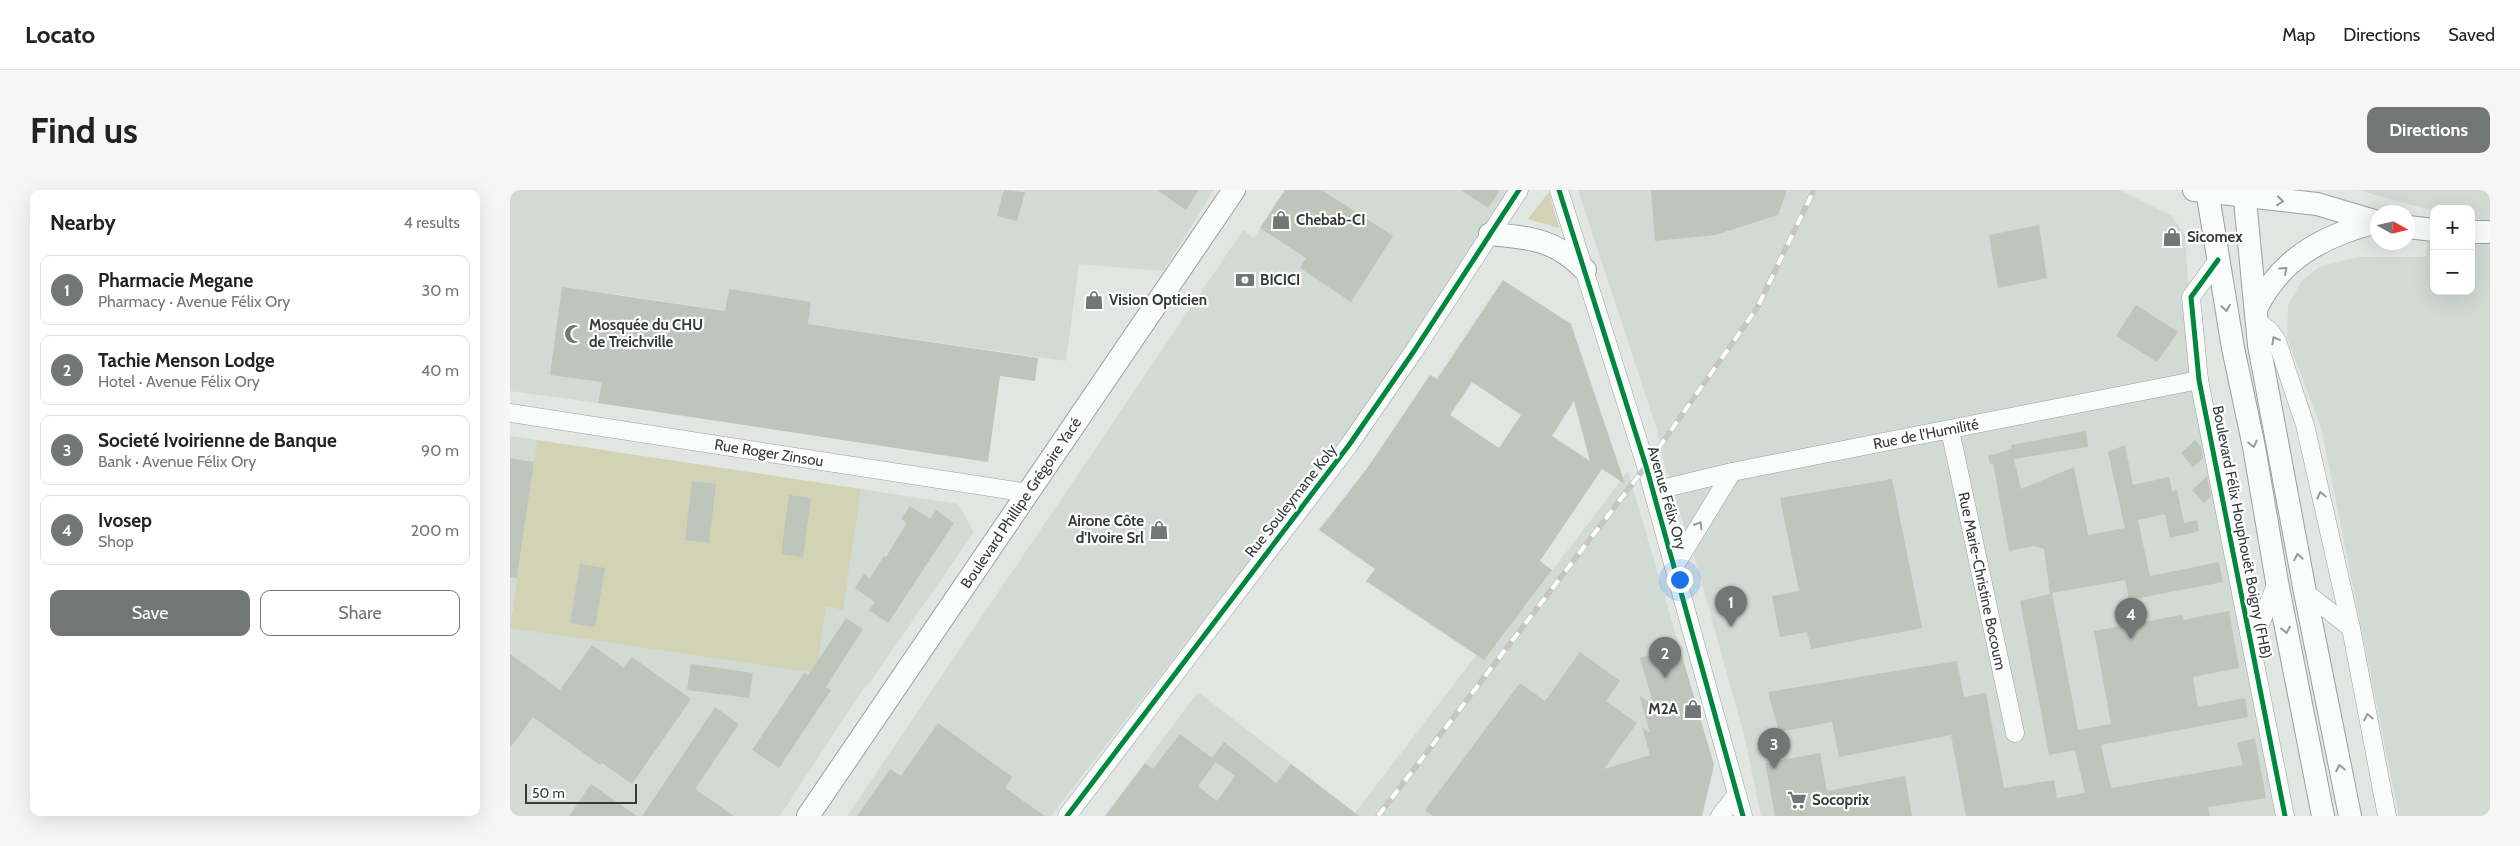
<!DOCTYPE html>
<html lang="en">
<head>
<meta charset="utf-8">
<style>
  :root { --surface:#fff; --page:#f6f6f6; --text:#222; --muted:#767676; --line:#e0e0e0; --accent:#727674 }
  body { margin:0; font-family:Cabin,sans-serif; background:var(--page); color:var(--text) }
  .controls { position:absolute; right:15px; top:15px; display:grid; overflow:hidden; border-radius:10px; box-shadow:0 5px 20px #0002 }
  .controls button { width:45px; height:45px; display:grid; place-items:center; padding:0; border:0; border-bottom:1px solid var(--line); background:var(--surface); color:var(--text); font:25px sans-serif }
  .compass { position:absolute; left:1860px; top:15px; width:45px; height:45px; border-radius:50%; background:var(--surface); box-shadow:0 5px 20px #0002; rotate:98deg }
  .scale { position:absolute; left:15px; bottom:12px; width:112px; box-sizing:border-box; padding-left:5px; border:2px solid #363a38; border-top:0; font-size:14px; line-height:18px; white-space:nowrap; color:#363a38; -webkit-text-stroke:4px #fff; paint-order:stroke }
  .you { position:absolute; left:1169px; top:389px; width:18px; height:18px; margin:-12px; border:4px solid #fff; border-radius:50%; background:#1a73e8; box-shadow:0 0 0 8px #1a73e833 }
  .badge { display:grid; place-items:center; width:32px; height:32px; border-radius:50%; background:var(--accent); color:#fff; font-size:16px; font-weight:700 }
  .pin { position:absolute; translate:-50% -41px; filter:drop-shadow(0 1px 2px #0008) }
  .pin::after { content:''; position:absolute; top:26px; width:18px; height:15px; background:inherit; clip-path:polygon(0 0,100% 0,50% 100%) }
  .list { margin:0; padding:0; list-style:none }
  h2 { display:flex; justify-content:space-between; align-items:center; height:65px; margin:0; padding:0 20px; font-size:21px }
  h2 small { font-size:16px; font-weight:400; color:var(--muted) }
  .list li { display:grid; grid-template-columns:32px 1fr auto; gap:15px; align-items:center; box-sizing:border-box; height:70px; margin:0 10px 10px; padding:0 10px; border:1px solid var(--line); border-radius:10px }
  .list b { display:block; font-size:19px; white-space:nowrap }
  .list p { margin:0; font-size:16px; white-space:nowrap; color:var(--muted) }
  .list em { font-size:16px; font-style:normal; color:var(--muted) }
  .actions { display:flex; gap:10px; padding:15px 20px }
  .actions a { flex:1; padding:11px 0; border:1px solid var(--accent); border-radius:10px; text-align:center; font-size:18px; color:var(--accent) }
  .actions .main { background:var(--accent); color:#fff }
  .map { position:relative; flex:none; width:1980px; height:626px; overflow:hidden; border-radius:10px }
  header { display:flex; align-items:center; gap:30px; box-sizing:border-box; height:70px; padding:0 25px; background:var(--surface); border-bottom:1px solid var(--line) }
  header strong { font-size:24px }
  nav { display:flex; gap:28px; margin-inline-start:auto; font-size:18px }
  .intro { display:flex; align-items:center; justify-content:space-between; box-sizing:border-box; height:120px; padding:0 30px }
  h1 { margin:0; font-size:35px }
  .button { padding:12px 22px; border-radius:10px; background:var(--accent); color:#fff; font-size:18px; font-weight:700 }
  main { display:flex; gap:30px; padding:0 30px }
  aside { flex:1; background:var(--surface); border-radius:10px; box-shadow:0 5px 20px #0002 }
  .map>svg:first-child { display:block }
  .built { fill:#d1dbd4; fill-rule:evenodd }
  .green { fill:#d2d2b4 }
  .building { fill:#bec5bb; fill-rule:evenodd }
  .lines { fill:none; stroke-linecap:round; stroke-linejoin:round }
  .minor-casing { stroke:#9ca09e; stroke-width:19 }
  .major-casing { stroke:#9ca09e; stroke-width:24 }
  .minor { stroke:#fafbfb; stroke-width:18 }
  .major { stroke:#fafbfb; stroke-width:22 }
  .rail-casing { stroke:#c4c5c4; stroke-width:5.5 }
  .rail { stroke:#fff; stroke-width:4; stroke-dasharray:11; stroke-linecap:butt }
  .cycleway-casing { stroke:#fff; stroke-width:8 }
  .cycleway { stroke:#00873e; stroke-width:5 }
  .oneway { stroke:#989a9a }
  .labels { text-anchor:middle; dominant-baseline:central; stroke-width:4.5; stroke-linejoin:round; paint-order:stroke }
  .poi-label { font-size:15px; font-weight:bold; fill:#363a38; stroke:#fff; text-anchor:start }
  .street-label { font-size:15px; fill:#363a38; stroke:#fff }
</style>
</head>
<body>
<header>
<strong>Locato</strong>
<nav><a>Map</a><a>Directions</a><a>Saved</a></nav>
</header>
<div class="intro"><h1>Find us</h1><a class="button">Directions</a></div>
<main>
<aside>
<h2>Nearby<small>4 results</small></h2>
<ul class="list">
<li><span class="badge">1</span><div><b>Pharmacie Megane</b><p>Pharmacy · Avenue Félix Ory</p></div><em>30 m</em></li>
<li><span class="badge">2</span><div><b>Tachie Menson Lodge</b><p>Hotel · Avenue Félix Ory</p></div><em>40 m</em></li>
<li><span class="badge">3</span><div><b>Societé Ivoirienne de Banque</b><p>Bank · Avenue Félix Ory</p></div><em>90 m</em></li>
<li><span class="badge">4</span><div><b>Ivosep</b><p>Shop</p></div><em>200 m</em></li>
</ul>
<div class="actions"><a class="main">Save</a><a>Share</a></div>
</aside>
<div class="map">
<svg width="1980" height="626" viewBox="0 0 1980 626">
  <rect width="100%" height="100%" fill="#e1e6e3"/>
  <g class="built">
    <polygon points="0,0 704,0 653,81 569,74 556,171 298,134 301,112 219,99 215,121 105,104 88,213 0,201"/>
    <polygon points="775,0 1000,0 901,151 828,257 541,626 337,626 733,40 744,48"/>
    <polygon points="1068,0 1609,0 1662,26 1675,46 1683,162 1696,188 1783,626 1251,626 1235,549 1186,372 1154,273 1147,240"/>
    <path d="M1847,0H1980V626H1889L1811,237L1777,148L1778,115L1791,92L1809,77L1848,67H1916L1920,20ZM1924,19H1961V101H1924Z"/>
    <polygon points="0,246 27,250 0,437"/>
    <polygon points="1118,281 1204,575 1192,626 595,626 688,502 845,623 967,464 974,470"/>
    <polygon points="351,299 448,314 464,342 361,491 353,499 270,626 0,626 0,438 316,417 332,420"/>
  </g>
  <g class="green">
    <polygon points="1039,2 1049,38 1018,29"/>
    <polygon points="27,250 351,299 333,420 316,417 306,483 0,438"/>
  </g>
  <g class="building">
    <polygon points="494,0 515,2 507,31 487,26"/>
    <polygon points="647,0 689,0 676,20"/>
    <polygon points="775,0 812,0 883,46 841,112 790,78 796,68 750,38"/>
    <polygon points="951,0 990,0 978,18"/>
    <polygon points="1141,0 1277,0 1268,25 1205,45 1145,51"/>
    <polygon points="1529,35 1537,88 1488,98 1479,45"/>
    <path d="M993,90L1061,134L1115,294L1092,279L1030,371L1042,380L974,470L856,391L865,379L809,340L858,277L920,185L927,189ZM962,192L1011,225L989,258L940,225ZM1064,211L1080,271L1042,246Z"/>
    <polygon points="52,97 215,121 219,99 301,112 298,134 528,168 525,191 490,186 478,272 88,213 92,192 40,185"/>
    <polygon points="1626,115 1668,142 1647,172 1606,146"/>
    <polygon points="1576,241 1578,257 1504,269 1511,299 1564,277 1578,345 1615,338 1598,262 1615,255 1623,295 1659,287 1662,301 1667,300 1674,333 1687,330 1689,341 1660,348 1655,324 1628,330 1640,386 1709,372 1713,392 1619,410 1615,390 1542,403 1568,540 1601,534 1584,441 1672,425 1673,430 1719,421 1729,478 1683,487 1688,517 1735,508 1738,527 1591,555 1601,598 1733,575 1727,553 1745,548 1756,608 1698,617 1700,626 1456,626 1441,545 1329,567 1322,532 1269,542 1258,502 1447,471 1454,507 1476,503 1494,598 1544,590 1547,608 1575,603 1565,560 1539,565 1510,411 1540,404 1534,359 1524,356 1499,361 1483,273 1480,274 1478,266 1502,259 1501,255"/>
    <polygon points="1685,250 1691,257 1693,268 1683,277 1671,263"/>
    <polygon points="0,268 24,272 7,388 0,387"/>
    <polygon points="1697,286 1701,306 1694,313 1682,300"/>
    <polygon points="1382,289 1412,438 1301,459 1297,442 1270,447 1262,406 1289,401 1270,308"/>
    <polygon points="182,291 206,294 199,353 175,350"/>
    <polygon points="279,305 301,308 293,367 271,364"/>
    <polygon points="400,316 420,329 426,320 444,333 378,433 359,420 365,412 345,398 354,384 360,388 374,366 376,367 397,333 391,329"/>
    <polygon points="70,374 95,378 85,437 60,433"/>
    <polygon points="336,428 353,439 316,497 321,500 269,578 242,560 294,483 298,485"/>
    <polygon points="82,455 114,478 122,467 181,509 122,594 92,573 90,575 23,527 0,558 0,464 50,500"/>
    <polygon points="1169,456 1204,575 1192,626 923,626 915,620 1010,493 1035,511 1070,462 1110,491 1096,511 1127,533 1094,579 1140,565 1132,537 1140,543 1129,505 1144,516 1130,468"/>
    <polygon points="181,474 243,483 239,508 177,500"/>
    <polygon points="205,517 229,534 185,599 224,626 132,626"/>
    <polygon points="428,533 502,587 495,598 535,626 347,626 380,579 391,586"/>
    <path d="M670,544L702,568L714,552L766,593L781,574L849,626H595L635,573L643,579ZM706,572L725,586L707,611L688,596Z"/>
    <polygon points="1310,563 1317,601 1395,586 1402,626 1265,626 1255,573"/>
    <polygon points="81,594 127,626 59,626"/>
  </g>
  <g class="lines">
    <g class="minor-casing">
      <g id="minor">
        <polyline points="1049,0 1136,276 1233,626"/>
        <polyline points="1708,70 1681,107 1689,190 1775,626"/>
        <polyline points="1747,131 1760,141 1767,151 1795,235 1841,438 1877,626"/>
        <polyline points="0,223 518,303"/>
        <polyline points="1440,240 1505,543"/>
        <polyline points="1143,301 1222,282 1689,190"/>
        <polyline points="1164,377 1222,282"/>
        <polyline points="1795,402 1841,438"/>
        <polyline points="1742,455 1767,392"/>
        <polyline points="557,626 839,255 904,161 1009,0"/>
        <polyline points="1210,626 1227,604"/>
      </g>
    </g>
    <g class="major-casing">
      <g id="major">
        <polyline points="1684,0 1807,14 1868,32"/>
        <polyline points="1697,0 1723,158 1744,257 1767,392 1813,626"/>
        <polyline points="1734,0 1749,155 1795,402 1840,626"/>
        <polyline points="1898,37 1924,40"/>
        <polyline points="1961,42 1980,42"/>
        <path d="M980,44C1021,48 1045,49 1075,80"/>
        <path d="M1746,119C1771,68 1813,46 1866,32"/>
        <polyline points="298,626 724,0"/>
      </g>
    </g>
    <use href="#minor" class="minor"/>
    <use href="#major" class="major"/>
    <g class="rail-casing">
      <polyline id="rail" points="868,626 1136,276 1247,118 1304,0"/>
    </g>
    <use href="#rail" class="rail"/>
    <g class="cycleway-casing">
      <g id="cycleway">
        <polyline points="1049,0 1136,276 1233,626"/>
        <polyline points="1708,70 1681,107 1689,190 1775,626"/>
        <polyline points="557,626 839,255 904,161 1009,0"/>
      </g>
    </g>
    <use href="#cycleway" class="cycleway"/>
  </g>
  <defs><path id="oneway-chevron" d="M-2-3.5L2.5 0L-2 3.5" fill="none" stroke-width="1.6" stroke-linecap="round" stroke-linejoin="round" transform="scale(1.25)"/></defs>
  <g class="oneway">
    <use href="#oneway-chevron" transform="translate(1770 11) rotate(5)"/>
    <use href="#oneway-chevron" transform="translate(1774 80) rotate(-42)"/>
    <use href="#oneway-chevron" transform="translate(1716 118) rotate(80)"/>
    <use href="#oneway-chevron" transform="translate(1765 150) rotate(-119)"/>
    <use href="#oneway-chevron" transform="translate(1743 254) rotate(78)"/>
    <use href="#oneway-chevron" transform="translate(1811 305) rotate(-103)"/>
    <use href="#oneway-chevron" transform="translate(1189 335) rotate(-58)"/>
    <use href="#oneway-chevron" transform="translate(1788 367) rotate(-100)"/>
    <use href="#oneway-chevron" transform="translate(1776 440) rotate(79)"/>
    <use href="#oneway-chevron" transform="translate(1858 527) rotate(-101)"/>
    <use href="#oneway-chevron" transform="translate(1830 578) rotate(-101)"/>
  </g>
  <defs>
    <g id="shop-bare" transform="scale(1.5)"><path d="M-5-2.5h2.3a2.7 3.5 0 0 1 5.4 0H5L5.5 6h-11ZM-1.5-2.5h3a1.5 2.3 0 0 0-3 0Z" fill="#727674" stroke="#fff" stroke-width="2.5" paint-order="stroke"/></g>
    <g id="bank-bare" transform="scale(1.5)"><path d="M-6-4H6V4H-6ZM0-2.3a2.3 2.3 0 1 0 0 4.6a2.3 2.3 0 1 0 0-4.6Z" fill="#727674" stroke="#fff" stroke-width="2.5" paint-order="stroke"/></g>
    <g id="mosque-bare" transform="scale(1.5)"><path d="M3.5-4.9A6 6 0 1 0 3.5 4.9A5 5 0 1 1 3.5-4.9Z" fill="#727674" stroke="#fff" stroke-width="2.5" paint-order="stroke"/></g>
    <g id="supermarket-bare" transform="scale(1.5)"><path d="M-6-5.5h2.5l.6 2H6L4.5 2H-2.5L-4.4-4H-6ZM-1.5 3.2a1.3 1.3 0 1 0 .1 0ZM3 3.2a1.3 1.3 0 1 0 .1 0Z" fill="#727674" stroke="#fff" stroke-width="2.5" paint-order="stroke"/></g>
  </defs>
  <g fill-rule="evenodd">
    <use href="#shop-bare" x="771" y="30"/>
    <use href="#shop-bare" x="1662" y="47"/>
    <use href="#bank-bare" x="735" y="90"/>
    <use href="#shop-bare" x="584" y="110"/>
    <use href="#mosque-bare" x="64" y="144"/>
    <use href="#shop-bare" x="649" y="340"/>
    <use href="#shop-bare" x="1183" y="519"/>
    <use href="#supermarket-bare" x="1287" y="610"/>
  </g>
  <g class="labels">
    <g class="poi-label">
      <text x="786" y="30">Chebab-CI</text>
      <text x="1677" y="47">Sicomex</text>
      <text x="750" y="90">BICICI</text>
      <text x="599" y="110">Vision Opticien</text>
      <text x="79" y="135">Mosquée du CHU<tspan x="79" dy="17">de Treichville</tspan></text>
      <text x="634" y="331" text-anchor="end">Airone Côte<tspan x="634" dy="17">d'Ivoire Srl</tspan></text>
      <text x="1168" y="519" text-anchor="end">M2A</text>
      <text x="1302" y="610">Socoprix</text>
    </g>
    <g class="street-label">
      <text transform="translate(1416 244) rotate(-11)">Rue de l'Humilité</text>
      <text transform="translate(259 263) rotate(9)">Rue Roger Zinsou</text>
      <text transform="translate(1157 308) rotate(74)">Avenue Félix Ory</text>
      <text transform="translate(781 311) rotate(-52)">Rue Souleymane Koly</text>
      <text transform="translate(511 313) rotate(-56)">Boulevard Phillipe Grégoire Yacé</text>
      <text transform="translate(1732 342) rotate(79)">Boulevard Félix Houphouët Boigny (FHB)</text>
      <text transform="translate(1472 391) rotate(78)">Rue Marie-Christine Bocoum</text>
    </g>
  </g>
</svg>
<div class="controls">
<button>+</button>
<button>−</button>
</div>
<svg class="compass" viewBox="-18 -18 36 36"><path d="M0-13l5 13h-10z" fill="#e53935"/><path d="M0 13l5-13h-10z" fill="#767676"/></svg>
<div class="scale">50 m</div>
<div class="you"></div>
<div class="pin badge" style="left:1221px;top:437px">1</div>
<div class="pin badge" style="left:1155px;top:488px">2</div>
<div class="pin badge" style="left:1264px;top:579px">3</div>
<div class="pin badge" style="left:1621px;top:449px">4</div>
</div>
</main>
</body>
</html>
